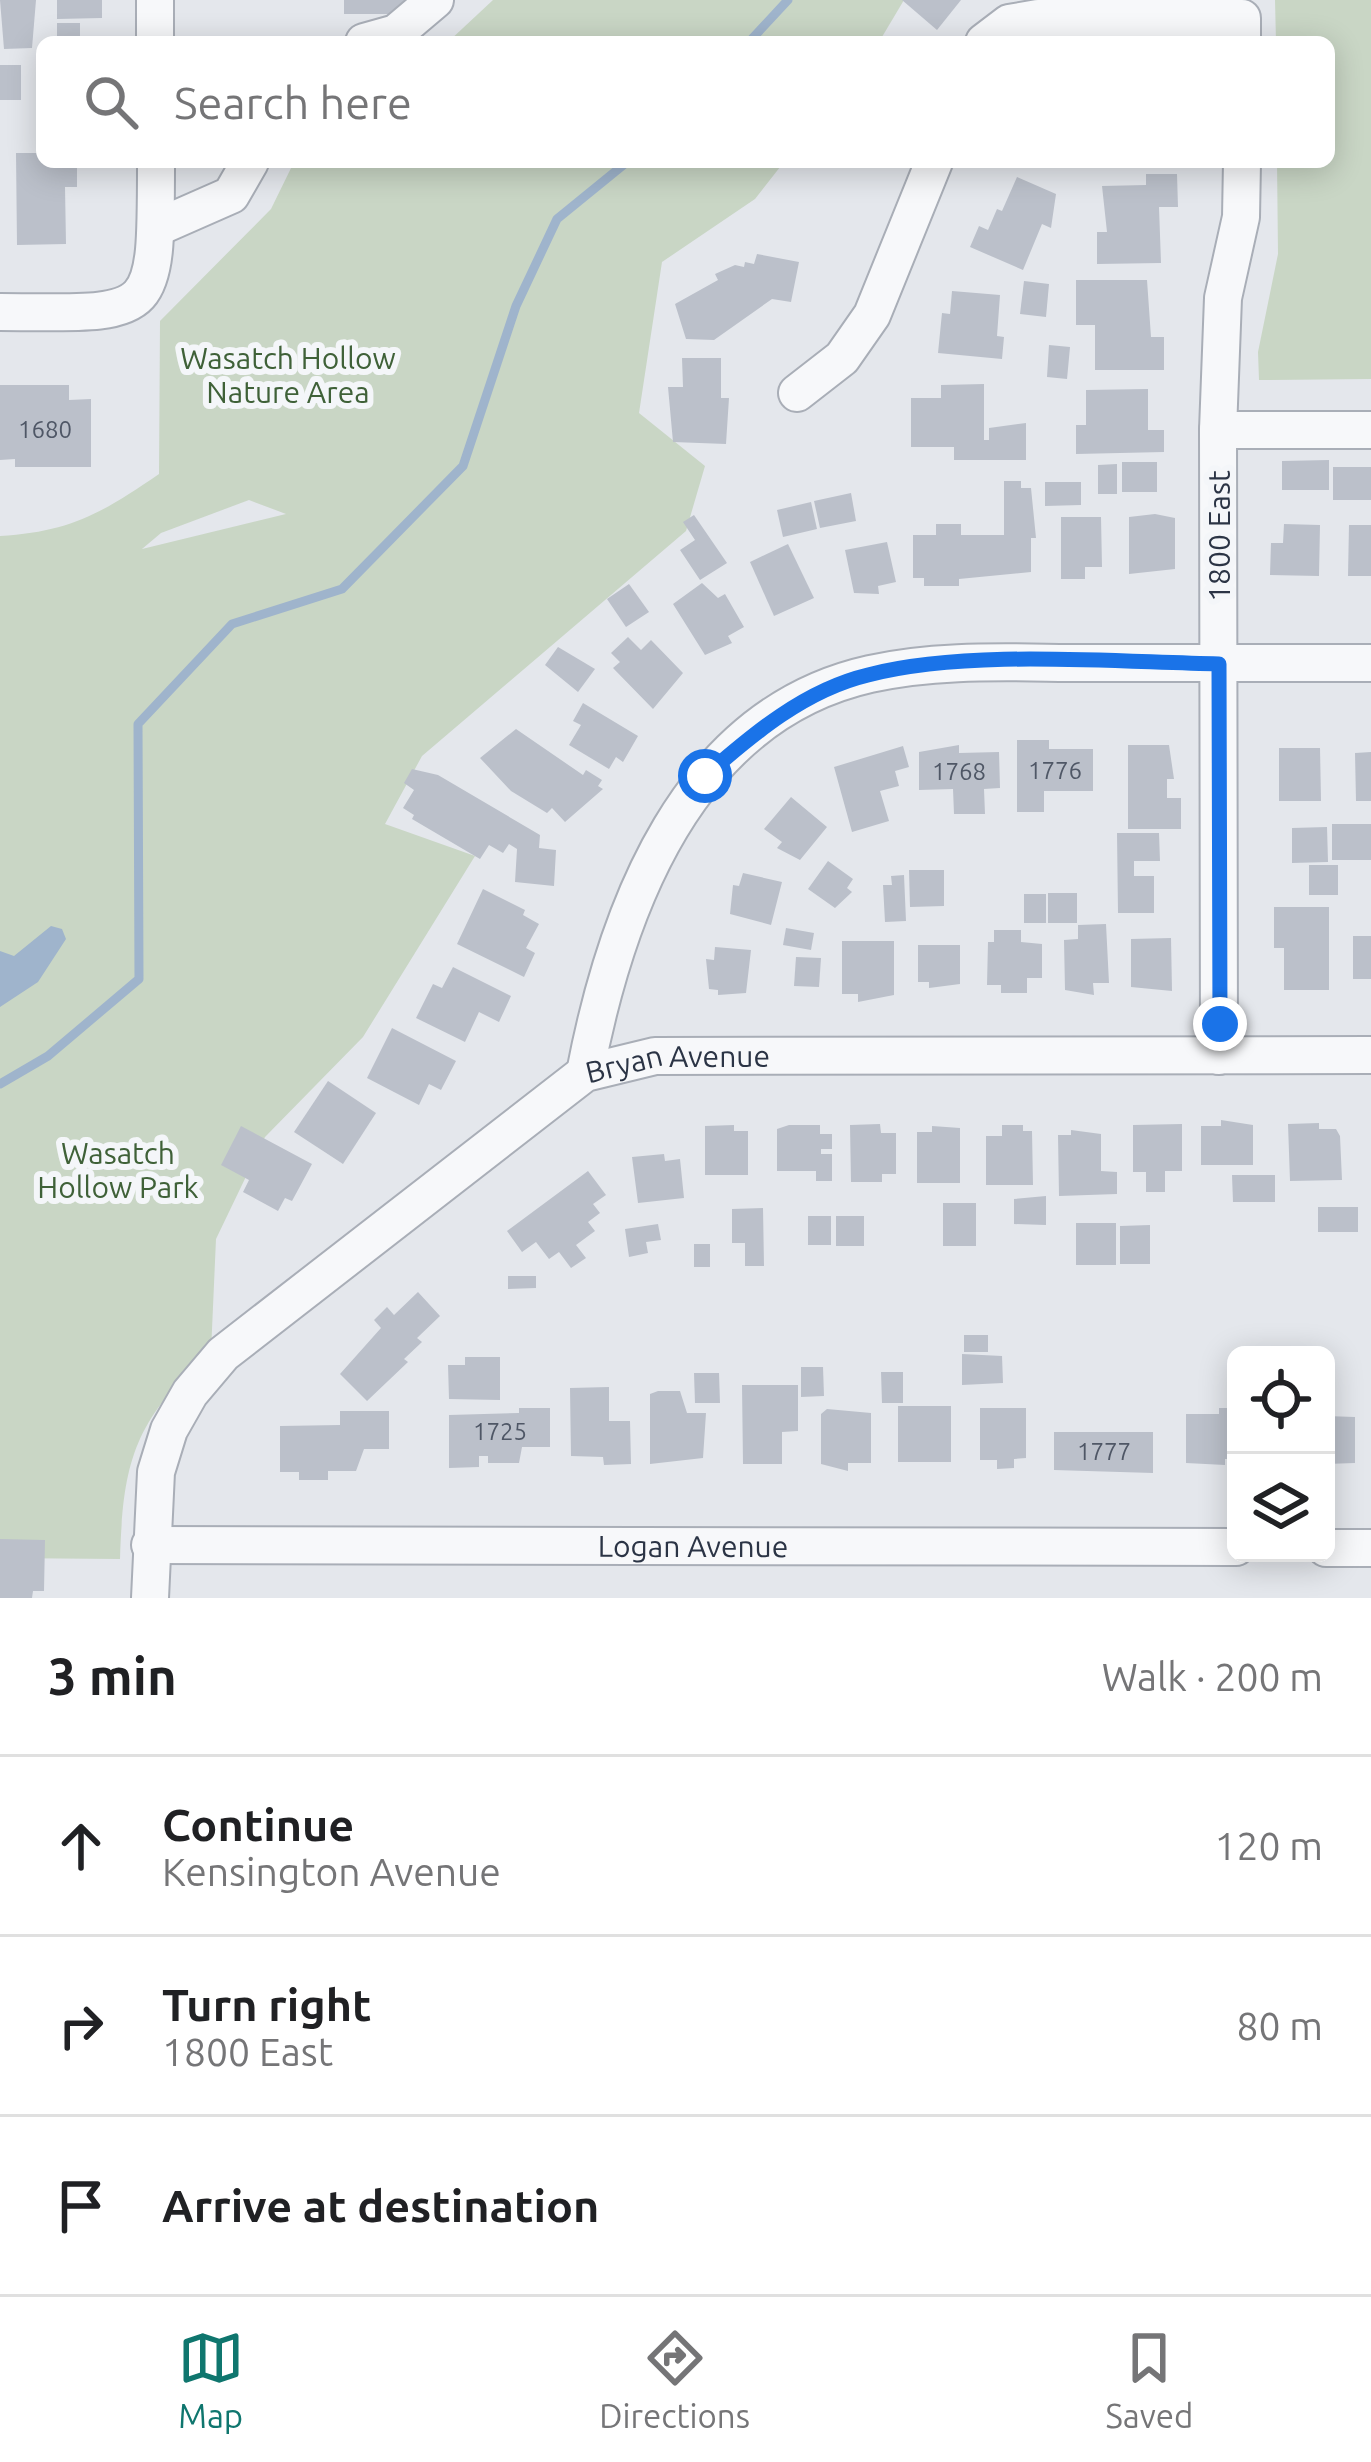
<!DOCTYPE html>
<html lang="en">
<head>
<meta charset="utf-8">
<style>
  :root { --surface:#fff; --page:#f6f6f6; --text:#202124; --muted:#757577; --line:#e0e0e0; --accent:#0f766e }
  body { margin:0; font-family:Ubuntu,sans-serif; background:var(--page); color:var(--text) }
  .controls { position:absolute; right:36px; bottom:36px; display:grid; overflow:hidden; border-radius:18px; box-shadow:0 6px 30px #0003 }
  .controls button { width:108px; height:108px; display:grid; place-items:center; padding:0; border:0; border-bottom:3px solid var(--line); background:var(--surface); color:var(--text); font:60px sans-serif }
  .stop { position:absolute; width:36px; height:36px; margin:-27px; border:9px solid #1a73e8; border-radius:50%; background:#fff }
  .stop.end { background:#1a73e8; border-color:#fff; box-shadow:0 3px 12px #0008 }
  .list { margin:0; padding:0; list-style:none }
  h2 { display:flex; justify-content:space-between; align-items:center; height:156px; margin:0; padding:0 48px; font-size:51px }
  h2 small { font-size:39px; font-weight:400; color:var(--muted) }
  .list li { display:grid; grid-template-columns:78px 1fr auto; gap:36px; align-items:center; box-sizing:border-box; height:180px; padding:0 48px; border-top:3px solid var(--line) }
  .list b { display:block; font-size:45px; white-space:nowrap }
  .list p { margin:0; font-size:39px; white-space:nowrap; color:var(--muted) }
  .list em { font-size:39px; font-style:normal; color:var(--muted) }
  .icon { flex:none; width:66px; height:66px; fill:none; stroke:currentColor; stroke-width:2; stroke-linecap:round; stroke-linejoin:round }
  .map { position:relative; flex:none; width:1371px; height:1598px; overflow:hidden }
  .search { position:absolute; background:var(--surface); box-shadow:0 6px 30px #0003; left:36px; right:36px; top:36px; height:132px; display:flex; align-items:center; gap:30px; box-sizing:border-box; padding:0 42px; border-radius:18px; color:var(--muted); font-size:45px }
  .sheet { height:696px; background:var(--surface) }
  nav { display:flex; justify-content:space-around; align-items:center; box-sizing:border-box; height:168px; border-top:3px solid var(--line); background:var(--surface); font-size:33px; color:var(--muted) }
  nav a { display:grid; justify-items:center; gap:6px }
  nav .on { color:var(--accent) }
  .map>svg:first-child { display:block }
  .green { fill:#c9d6c5; fill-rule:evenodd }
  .water { fill:#9fb4cc }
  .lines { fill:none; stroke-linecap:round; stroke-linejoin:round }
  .stream { stroke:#9fb4cc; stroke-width:9 }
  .building { fill:#bbc0ca }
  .minor-casing { stroke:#a9aeb7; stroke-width:40 }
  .minor { stroke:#f7f8fa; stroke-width:36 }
  .route { stroke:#1a73e8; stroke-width:15 }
  .labels { text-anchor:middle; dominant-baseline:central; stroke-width:12; stroke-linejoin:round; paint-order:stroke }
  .number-label { font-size:24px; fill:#4f5766 }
  .park-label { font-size:30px; fill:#3f6138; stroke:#f4f6f9 }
  .street-label { font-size:30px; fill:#2b3445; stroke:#f4f6f9 }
</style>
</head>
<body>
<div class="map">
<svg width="1371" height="1598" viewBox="0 0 1371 1598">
  <rect width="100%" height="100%" fill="#e4e7ec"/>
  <g class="green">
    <polygon points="493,0 904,0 879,42 448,42"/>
    <polygon points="1275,0 1371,0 1371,379 1259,380 1258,352 1278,254 1277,162 1329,162 1329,42 1276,42"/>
    <path d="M294,162H784L755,199L662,262L639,413L705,466L686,531L422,756L385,824L475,856L363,1037L265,1137L216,1239L211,1352C135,1419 123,1460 120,1559L0,1558V536C70,532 102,513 159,474L160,321L271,209ZM249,500L286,514L142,549L161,533Z"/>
  </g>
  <polygon class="water" points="51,926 62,929 66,939 38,982 0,1007 0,951 14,956"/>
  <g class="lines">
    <g class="stream">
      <polyline points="749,42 788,0"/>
      <polyline points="0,1084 48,1056 139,979 138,724 232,624 342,589 463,466 516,306 557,219 627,162"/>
    </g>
  </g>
  <g class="building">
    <polygon points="0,0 36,0 32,48 4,49"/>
    <polygon points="57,0 102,0 102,18 57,19"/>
    <rect x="344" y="0" width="60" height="14"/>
    <polygon points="902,0 961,0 937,30"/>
    <rect x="57" y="23" width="23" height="18"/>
    <rect x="0" y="65" width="21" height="35"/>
    <polygon points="16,153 42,153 42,162 77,162 77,187 65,187 66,244 17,245"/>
    <polygon points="1146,174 1177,174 1178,207 1159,207 1161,263 1097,264 1097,232 1107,232 1102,186 1146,185"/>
    <polygon points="1017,177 1056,194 1051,228 1042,224 1023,270 970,247 979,226 988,230 997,209 1002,211"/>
    <polygon points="757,254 799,262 791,302 772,299 714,340 686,339 675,304 718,280 715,274 735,265 744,267 745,262 754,264"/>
    <polygon points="1076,280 1147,280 1151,337 1164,337 1164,370 1095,370 1095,325 1076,325"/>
    <polygon points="1024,281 1049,284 1046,317 1020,314"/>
    <polygon points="952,291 1000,295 997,336 1004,337 1002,359 938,353 942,313 950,314"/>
    <polygon points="1049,345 1070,347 1067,379 1047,377"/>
    <polygon points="682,358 721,358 721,398 729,398 726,444 673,442 668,387 683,387"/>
    <polygon points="984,384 984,440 989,440 989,428 1026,423 1026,460 954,460 954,447 911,447 911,398 941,398 941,385"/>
    <polygon points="0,385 69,385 69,400 91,399 91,467 15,467 15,459 0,460"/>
    <polygon points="1148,389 1148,430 1164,430 1164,452 1076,454 1076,425 1086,425 1086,390"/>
    <polygon points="1329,460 1329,490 1282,490 1282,461"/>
    <rect x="1122" y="462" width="35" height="30"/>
    <polygon points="1117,464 1117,494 1098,494 1098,465"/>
    <rect x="1333" y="467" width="38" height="33"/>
    <polygon points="1004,481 1021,481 1021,488 1031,488 1036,538 1031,538 1031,572 959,579 959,586 924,586 924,578 913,578 913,535 936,535 936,524 961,524 961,535 1004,535"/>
    <polygon points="1045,482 1081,482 1081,505 1045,506"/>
    <polygon points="851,493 856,521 820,528 814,501"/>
    <polygon points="811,502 817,529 783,537 777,510"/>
    <polygon points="1155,514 1175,518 1175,569 1129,574 1129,517"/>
    <polygon points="694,515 727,563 700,580 680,550 695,540 683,522"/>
    <polygon points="1061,517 1101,517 1102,567 1085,567 1085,579 1061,579"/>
    <polygon points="1284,524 1320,525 1319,576 1270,575 1271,543 1283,543"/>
    <polygon points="1349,525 1371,525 1371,576 1348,576"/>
    <polygon points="887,542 896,582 878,586 879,594 854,593 845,550"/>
    <polygon points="788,544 814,598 774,616 750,562"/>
    <polygon points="702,583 718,598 725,594 744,627 728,636 732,643 705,655 673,604"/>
    <polygon points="629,584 649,612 626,627 607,599"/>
    <polygon points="628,637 641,650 651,640 683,673 653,709 613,668 620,662 611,653"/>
    <polygon points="558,647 595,669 578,692 545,665"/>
    <polygon points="583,703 638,736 623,762 616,757 609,769 569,745 581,725 573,721"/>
    <polygon points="516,729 583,775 586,770 602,780 598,786 603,789 565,822 552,808 547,813 511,791 480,758"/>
    <polygon points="1017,740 1049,740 1049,749 1093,749 1093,791 1044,791 1044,812 1017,812"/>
    <polygon points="959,745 959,753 999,752 1000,788 984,789 985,814 954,814 953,789 919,790 919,752"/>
    <polygon points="1128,745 1169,745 1174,779 1167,779 1167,798 1181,798 1181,829 1128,829"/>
    <polygon points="903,746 909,767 895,771 899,786 880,791 889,821 852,832 834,767"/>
    <polygon points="1279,748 1320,748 1321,801 1279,801"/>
    <polygon points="1371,752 1371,801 1356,801 1355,753"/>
    <polygon points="412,769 438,775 540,835 539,848 556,850 554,886 515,882 517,849 509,844 503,853 489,845 480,859 412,819 414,815 403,808 414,790 404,783"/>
    <polygon points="791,797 827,827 800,860 777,848 782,842 764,829"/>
    <rect x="1332" y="824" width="39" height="36"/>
    <polygon points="1327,827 1328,862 1292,863 1292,828"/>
    <polygon points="1117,833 1159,833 1160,861 1134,861 1134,876 1154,876 1154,913 1118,913"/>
    <polygon points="828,861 853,879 847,888 852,892 835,908 808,889"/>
    <rect x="1309" y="865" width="29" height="30"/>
    <polygon points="909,870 944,870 944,906 910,907"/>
    <polygon points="743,873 782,882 771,925 730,914 733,885 739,886"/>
    <polygon points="904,875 906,921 885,922 883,885 892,885 891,876"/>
    <polygon points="483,889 525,910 523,915 539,924 526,948 535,953 524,977 457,944"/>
    <rect x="1048" y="893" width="29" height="30"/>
    <rect x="1024" y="894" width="22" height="29"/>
    <polygon points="1274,907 1329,907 1329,990 1284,990 1284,948 1274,948"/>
    <polygon points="1106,924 1109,983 1093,983 1094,995 1065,990 1064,940 1078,939 1078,925"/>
    <polygon points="786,928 814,933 811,950 783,945"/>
    <polygon points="994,930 1021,930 1021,942 1042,944 1042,978 1027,978 1027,993 1001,993 1001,985 987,985 988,942 994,942"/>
    <rect x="1353" y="936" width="18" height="43"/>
    <polygon points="1171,938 1172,991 1131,987 1131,939"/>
    <polygon points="842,941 894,941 894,995 858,1002 858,994 842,994"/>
    <polygon points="918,945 960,945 960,984 929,988 929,982 918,982"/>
    <polygon points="715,947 751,950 746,993 718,995 718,990 709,989 706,959 714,960"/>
    <polygon points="796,957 821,958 819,987 794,986"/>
    <polygon points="453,967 511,996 499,1022 479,1012 465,1042 416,1018 433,984 442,988"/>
    <polygon points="392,1028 456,1061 441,1090 429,1084 419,1105 367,1078"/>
    <polygon points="328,1081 376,1113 343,1164 294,1132"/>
    <polygon points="1221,1120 1253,1125 1253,1165 1201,1165 1201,1126 1221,1126"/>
    <polygon points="1319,1123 1319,1129 1336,1129 1340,1136 1342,1180 1290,1181 1288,1124"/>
    <polygon points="880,1124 881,1133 896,1133 896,1174 882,1174 882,1182 851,1182 850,1125"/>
    <polygon points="1182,1124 1182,1171 1165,1171 1165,1192 1146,1192 1146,1172 1133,1172 1133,1125"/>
    <polygon points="734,1125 734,1131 748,1131 748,1175 705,1175 705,1126"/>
    <polygon points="789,1125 820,1125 820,1134 832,1134 832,1149 821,1149 821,1154 832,1154 832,1181 816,1181 816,1171 777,1171 777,1129"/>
    <polygon points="1002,1125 1023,1125 1023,1131 1032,1131 1033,1185 986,1185 986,1136 1002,1136"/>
    <polygon points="241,1126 312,1164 292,1201 285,1198 278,1211 243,1192 249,1180 221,1165"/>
    <polygon points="932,1126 960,1128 960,1183 917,1183 917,1132 932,1132"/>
    <polygon points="1071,1130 1101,1134 1101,1171 1117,1172 1117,1194 1059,1196 1058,1135 1071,1135"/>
    <polygon points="664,1154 665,1161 680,1159 684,1198 638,1203 632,1157"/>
    <polygon points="588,1171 606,1195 593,1204 600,1213 588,1222 595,1231 576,1245 586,1258 571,1268 559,1252 549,1259 536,1242 522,1252 507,1231"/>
    <polygon points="1232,1175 1275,1175 1275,1202 1233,1202"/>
    <polygon points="1046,1196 1046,1225 1014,1224 1014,1199"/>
    <rect x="943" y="1203" width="33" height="43"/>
    <rect x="1318" y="1207" width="40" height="25"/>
    <polygon points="763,1208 764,1266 745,1266 745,1243 732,1243 732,1209"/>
    <rect x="808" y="1216" width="23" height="29"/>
    <rect x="836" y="1216" width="28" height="30"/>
    <rect x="1076" y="1223" width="40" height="42"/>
    <polygon points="658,1224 661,1240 646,1242 648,1253 629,1257 625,1229"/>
    <polygon points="1150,1225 1150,1264 1120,1264 1120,1226"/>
    <rect x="694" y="1244" width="16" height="23"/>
    <polygon points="508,1276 536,1276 536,1288 508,1289"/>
    <polygon points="418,1292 440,1316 417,1338 422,1342 404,1359 408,1362 367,1401 340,1374 381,1328 374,1320 387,1307 394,1315"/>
    <rect x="964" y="1335" width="24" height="17"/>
    <polygon points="962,1354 1002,1356 1003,1383 962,1385"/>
    <polygon points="465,1357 500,1357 500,1400 449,1399 448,1365 465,1365"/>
    <polygon points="801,1367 823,1367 824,1396 801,1397"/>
    <polygon points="881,1372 903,1372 903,1403 882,1403"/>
    <polygon points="694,1373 719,1373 720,1403 695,1403"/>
    <polygon points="742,1385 798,1385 798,1431 782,1432 782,1464 743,1464"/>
    <polygon points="609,1387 609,1421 630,1421 631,1464 604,1465 603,1457 571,1456 570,1388"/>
    <polygon points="658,1391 680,1391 687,1413 706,1413 703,1458 650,1464 650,1394"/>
    <rect x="898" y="1406" width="53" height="56"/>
    <polygon points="519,1408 550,1408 550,1447 522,1447 519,1463 488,1463 488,1456 479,1456 479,1467 449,1468 449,1415 519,1413"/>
    <polygon points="980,1408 1026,1408 1026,1458 1014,1459 1014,1468 997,1469 997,1460 980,1460"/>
    <polygon points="1219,1408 1236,1408 1236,1459 1225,1459 1225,1465 1186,1463 1186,1414 1219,1414"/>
    <polygon points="827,1409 871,1413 871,1463 848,1463 848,1471 821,1464 821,1414"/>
    <polygon points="340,1411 389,1411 389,1449 364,1449 356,1471 328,1471 328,1480 299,1480 299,1472 280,1472 280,1426 340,1425"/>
    <polygon points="1326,1416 1355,1417 1355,1463 1326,1464"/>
    <polygon points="1054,1432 1153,1432 1153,1473 1054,1470"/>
    <polygon points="0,1539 45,1540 44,1591 33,1591 32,1598 0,1598"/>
  </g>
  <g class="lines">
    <g class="minor-casing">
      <g id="minor">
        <polyline points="155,42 155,0"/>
        <polyline points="364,42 396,33 435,0"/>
        <polyline points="984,42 1009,23 1038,18 1242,18 1242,42"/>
        <polyline points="156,228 231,195 250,162"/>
        <path d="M0,312C157,313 156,321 156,162"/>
        <polyline points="797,393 842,358 872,315 934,162"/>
        <polyline points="1218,430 1371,430"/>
        <polyline points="1219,1056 1218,430 1223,298 1241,217 1242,162"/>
        <path d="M585,1073C616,911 687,715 870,674C941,658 1016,663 1088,663C1183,663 1277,663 1371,663"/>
        <path id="s1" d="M150,1545L1236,1547"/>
        <polyline points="1326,1548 1371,1548"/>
        <path id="s2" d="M150,1598L156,1472L169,1430L190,1393L223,1354L585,1073L655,1056L1371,1055"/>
      </g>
    </g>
    <use href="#minor" class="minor"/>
  </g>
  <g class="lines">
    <path class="route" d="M705,776C753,734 805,690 868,675C968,649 1114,662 1219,664L1220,1024"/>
  </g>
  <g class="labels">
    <g class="number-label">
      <text x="45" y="429">1680</text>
      <text x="1055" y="770">1776</text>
      <text x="959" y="771">1768</text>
      <text x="500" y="1431">1725</text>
      <text x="1104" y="1451">1777</text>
    </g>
    <g class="park-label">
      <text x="288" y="358">Wasatch Hollow<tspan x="288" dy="34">Nature Area</tspan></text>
      <text x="118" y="1153">Wasatch<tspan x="118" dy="34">Hollow Park</tspan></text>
    </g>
    <g class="street-label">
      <text transform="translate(1219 536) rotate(-90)">1800 East</text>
      <text stroke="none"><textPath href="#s2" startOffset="816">Bryan Avenue</textPath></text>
      <text stroke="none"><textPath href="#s1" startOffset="543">Logan Avenue</textPath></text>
    </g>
  </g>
</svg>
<div class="controls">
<button><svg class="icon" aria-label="locate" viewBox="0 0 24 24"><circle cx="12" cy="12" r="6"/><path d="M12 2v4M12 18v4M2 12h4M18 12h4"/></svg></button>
<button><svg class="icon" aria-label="layers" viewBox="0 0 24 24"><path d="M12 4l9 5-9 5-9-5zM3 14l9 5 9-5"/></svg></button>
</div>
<div class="stop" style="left:705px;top:776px"></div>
<div class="stop end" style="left:1220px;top:1024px"></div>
<div class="search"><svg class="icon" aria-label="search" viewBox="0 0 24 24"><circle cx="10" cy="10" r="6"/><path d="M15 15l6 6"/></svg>Search here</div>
</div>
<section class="sheet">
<h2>3 min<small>Walk · 200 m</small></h2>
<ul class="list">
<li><svg class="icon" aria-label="ahead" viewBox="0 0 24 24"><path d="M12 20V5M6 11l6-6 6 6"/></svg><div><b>Continue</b><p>Kensington Avenue</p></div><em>120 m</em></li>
<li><svg class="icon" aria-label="right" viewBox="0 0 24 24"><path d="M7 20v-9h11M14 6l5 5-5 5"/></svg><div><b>Turn right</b><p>1800 East</p></div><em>80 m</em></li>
<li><svg class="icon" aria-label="arrive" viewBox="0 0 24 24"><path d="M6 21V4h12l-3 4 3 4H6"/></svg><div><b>Arrive at destination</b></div></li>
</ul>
</section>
<nav>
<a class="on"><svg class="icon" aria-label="map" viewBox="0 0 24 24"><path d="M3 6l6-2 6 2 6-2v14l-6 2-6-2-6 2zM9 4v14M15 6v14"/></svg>Map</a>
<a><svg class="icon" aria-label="directions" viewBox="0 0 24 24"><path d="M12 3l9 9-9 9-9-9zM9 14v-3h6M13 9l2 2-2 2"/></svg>Directions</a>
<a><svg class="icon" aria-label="saved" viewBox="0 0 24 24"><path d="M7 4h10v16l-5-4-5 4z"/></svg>Saved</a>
</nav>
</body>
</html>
